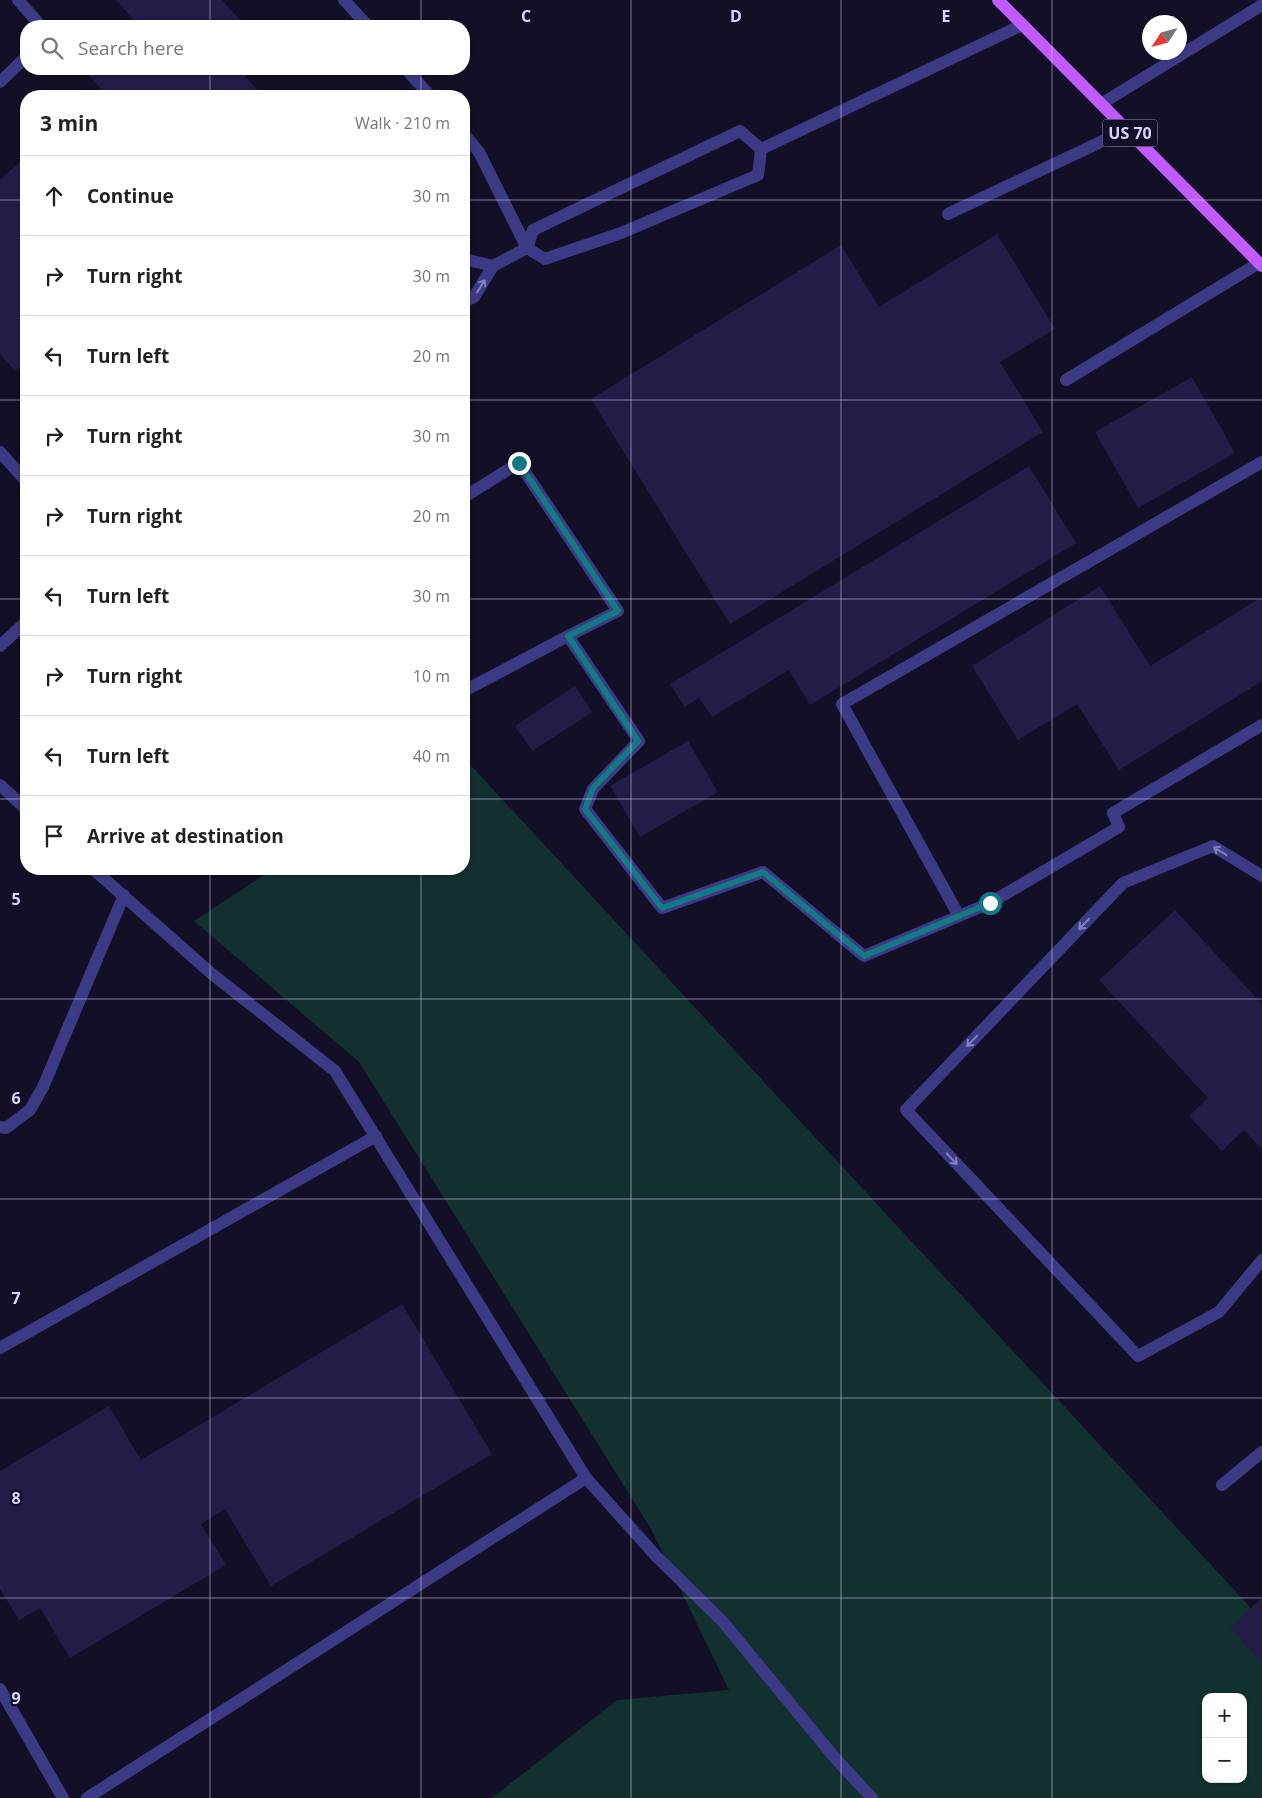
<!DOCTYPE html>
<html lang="en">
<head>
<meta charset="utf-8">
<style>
  :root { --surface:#fff; --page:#f2f2f2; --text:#222; --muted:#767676; --line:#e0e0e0 }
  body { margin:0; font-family:"Open Sans",sans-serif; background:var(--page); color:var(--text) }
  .controls { position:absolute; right:15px; bottom:15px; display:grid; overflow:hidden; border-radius:10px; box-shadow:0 1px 4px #0004 }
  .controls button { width:45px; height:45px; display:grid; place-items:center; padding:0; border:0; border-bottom:1px solid var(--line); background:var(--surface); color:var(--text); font:25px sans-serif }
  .compass { position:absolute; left:1142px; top:15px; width:45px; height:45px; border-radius:50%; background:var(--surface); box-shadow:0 1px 4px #0004; rotate:234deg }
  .stop { position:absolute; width:15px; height:15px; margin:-11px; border:4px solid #137a85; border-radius:50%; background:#fff }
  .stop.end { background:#137a85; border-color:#fff; box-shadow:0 1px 5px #0008 }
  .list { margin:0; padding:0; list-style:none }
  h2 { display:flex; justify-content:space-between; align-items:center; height:65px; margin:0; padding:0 20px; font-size:21px }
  h2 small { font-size:16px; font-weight:400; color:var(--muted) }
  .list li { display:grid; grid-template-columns:32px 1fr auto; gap:15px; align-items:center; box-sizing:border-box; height:80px; padding:0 20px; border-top:1px solid var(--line) }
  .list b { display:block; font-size:19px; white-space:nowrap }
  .list em { font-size:16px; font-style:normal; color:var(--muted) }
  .icon { flex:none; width:28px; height:28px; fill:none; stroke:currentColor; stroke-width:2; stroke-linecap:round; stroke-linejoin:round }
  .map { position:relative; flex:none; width:1262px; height:1798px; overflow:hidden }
  .search { position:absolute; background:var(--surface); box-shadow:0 1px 4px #0004; left:20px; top:20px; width:450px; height:55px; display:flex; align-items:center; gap:12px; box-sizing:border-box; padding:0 18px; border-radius:20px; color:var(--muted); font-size:19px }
  .panel { position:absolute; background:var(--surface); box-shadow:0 1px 4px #0004; left:20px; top:90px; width:450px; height:785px; border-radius:20px }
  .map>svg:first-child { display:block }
  .green { fill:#12302f; fill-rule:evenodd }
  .building { fill:#241b47 }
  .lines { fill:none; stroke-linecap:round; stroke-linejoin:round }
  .minor { stroke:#3d3a85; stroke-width:12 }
  .major { stroke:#c25bff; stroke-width:12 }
  .oneway { stroke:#837fbc }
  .route { stroke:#137a85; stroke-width:6 }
  .grid { fill:none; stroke:#d9d4ff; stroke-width:1; stroke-opacity:0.55 }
  .labels { text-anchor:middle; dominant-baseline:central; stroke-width:4.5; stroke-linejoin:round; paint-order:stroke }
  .shield { fill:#130f26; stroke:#9e99be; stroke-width:1 }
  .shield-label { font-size:16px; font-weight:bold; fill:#d9d4ff }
  .grid-label { font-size:16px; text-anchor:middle; font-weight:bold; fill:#d9d4ff; stroke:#130f26; stroke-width:4.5; stroke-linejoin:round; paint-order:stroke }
</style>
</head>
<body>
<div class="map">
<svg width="1262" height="1798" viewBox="0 0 1262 1798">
  <rect width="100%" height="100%" fill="#130f26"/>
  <path class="green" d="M464,758L1262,1620V1798H492L617,1700L729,1690L651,1529L359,1062L194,921L273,869H464ZM1206,1697H1243V1779H1206Z"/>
  <g class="building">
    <polygon points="116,0 222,0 245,26 125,26 133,19"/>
    <polygon points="83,69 239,69 263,96 93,96 101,89"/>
    <polygon points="26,156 26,361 15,371 0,354 0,180"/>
    <polygon points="997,234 1055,329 1000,362 1043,432 730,624 591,399 841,245 879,307"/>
    <polygon points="1192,377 1235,453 1138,508 1095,432"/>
    <polygon points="1029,466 1076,543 810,705 789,670 712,717 699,698 685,707 670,684"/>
    <polygon points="1100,586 1150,666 1262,597 1262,681 1119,770 1077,704 1018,740 972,666"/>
    <polygon points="575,686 592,712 532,751 515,726"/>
    <polygon points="688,741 718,792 640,837 610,786"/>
    <polygon points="1175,910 1262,1004 1262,1150 1244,1130 1222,1151 1189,1116 1208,1098 1099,980"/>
    <polygon points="402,1304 492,1454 271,1586 225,1509 201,1524 226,1565 70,1658 40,1608 19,1620 0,1589 0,1471 109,1406 141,1460"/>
    <polygon points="1262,1598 1262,1663 1230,1628"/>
  </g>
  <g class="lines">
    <g class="minor">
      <polyline points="18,0 41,26"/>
      <polyline points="344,0 368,26"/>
      <polyline points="406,69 430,96"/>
      <polyline points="0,82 26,57"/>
      <polyline points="1101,104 1262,5"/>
      <polygon points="740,131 761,149 758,175 621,233 545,259 527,248 533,230"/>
      <polyline points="464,134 479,152 527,248 493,266 474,297 464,302"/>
      <polyline points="761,149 1022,25"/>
      <polyline points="948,214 1126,130"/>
      <polyline points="464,259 493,266"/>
      <polyline points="1066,380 1259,263"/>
      <polyline points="0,452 26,481"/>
      <polyline points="464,497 519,463 618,611 568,636"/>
      <polyline points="0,646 26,622"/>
      <polyline points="464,691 568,636 639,741 593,789 585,809 662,908 763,872 864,956 990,903 1119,827 1113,813 1262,725"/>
      <polyline points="0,785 26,809"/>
      <polyline points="93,869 212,974 335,1071 586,1478 656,1556 723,1622 835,1758 872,1798"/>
      <polyline points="1262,876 1213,846 1123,883 906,1110 1138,1356 1219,1312 1262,1260"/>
      <polyline points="959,916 842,704 1262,462"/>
      <polyline points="0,1127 6,1128 30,1110 43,1087 124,895"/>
      <polyline points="0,1348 376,1136"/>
      <polyline points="1222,1485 1262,1452"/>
      <polyline points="0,1689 63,1798"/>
      <polyline points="87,1798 586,1478"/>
    </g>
    <polyline class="major" points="998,0 1262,266"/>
  </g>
  <defs><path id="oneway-shaft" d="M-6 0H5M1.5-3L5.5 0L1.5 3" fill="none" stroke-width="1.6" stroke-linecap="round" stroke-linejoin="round" transform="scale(1.25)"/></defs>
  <g class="oneway">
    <use href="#oneway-shaft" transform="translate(481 286) rotate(-58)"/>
    <use href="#oneway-shaft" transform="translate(1220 851) rotate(-149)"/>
    <use href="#oneway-shaft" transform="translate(1084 924) rotate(134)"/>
    <use href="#oneway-shaft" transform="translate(972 1041) rotate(134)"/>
    <use href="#oneway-shaft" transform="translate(952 1159) rotate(47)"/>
  </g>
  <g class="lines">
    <polyline class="route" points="519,463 618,611 568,636 638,741 593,788 585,809 662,908 763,872 864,956 990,903"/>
  </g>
  <path class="grid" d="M210,0V26M421,0V26M631,0V1798M841,0V1798M1052,0V1798M210,69V96M421,69V96M0,200H26M464,200H1262M0,400H26M464,400H1262M0,599H26M464,599H1262M0,799H26M464,799H1262M210,869V1798M421,869V1798M0,999H1262M0,1199H1262M0,1398H1262M0,1598H1262"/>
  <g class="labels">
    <rect class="shield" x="1102.5" y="119.5" width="55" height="27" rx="4"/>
    <g class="shield-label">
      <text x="1130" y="133">US 70</text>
    </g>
  </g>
  <g class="grid-label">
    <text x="526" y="22">C</text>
    <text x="736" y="22">D</text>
    <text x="946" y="22">E</text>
    <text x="16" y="905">5</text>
    <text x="16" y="1104">6</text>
    <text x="16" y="1304">7</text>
    <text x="16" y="1504">8</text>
    <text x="16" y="1704">9</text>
  </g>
</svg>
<div class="controls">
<button>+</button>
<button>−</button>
</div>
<svg class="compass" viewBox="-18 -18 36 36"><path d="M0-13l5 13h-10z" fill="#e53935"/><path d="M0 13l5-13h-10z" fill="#767676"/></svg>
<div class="stop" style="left:990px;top:903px"></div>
<div class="stop end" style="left:519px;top:463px"></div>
<div class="search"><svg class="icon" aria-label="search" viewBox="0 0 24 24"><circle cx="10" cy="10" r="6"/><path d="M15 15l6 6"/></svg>Search here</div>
<section class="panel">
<h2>3 min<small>Walk · 210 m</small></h2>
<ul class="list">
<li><svg class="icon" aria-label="ahead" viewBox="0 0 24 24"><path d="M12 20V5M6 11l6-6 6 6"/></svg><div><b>Continue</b></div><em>30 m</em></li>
<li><svg class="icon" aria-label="right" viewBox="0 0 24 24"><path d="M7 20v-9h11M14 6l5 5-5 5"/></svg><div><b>Turn right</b></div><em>30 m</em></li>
<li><svg class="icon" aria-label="left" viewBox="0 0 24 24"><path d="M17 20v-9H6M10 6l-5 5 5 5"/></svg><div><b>Turn left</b></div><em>20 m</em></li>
<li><svg class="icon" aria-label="right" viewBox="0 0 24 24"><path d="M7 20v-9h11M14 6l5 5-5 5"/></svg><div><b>Turn right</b></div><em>30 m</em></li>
<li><svg class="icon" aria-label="right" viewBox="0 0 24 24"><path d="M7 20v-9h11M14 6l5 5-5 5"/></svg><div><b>Turn right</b></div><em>20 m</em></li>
<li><svg class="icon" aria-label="left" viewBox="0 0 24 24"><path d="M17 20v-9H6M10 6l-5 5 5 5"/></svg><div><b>Turn left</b></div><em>30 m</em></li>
<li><svg class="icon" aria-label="right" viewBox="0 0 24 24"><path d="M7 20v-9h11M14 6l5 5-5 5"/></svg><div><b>Turn right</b></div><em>10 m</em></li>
<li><svg class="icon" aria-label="left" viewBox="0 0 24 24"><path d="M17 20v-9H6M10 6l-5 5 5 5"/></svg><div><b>Turn left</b></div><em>40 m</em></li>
<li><svg class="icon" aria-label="arrive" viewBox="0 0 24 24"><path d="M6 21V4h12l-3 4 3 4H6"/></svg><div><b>Arrive at destination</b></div></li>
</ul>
</section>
</div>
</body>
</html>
